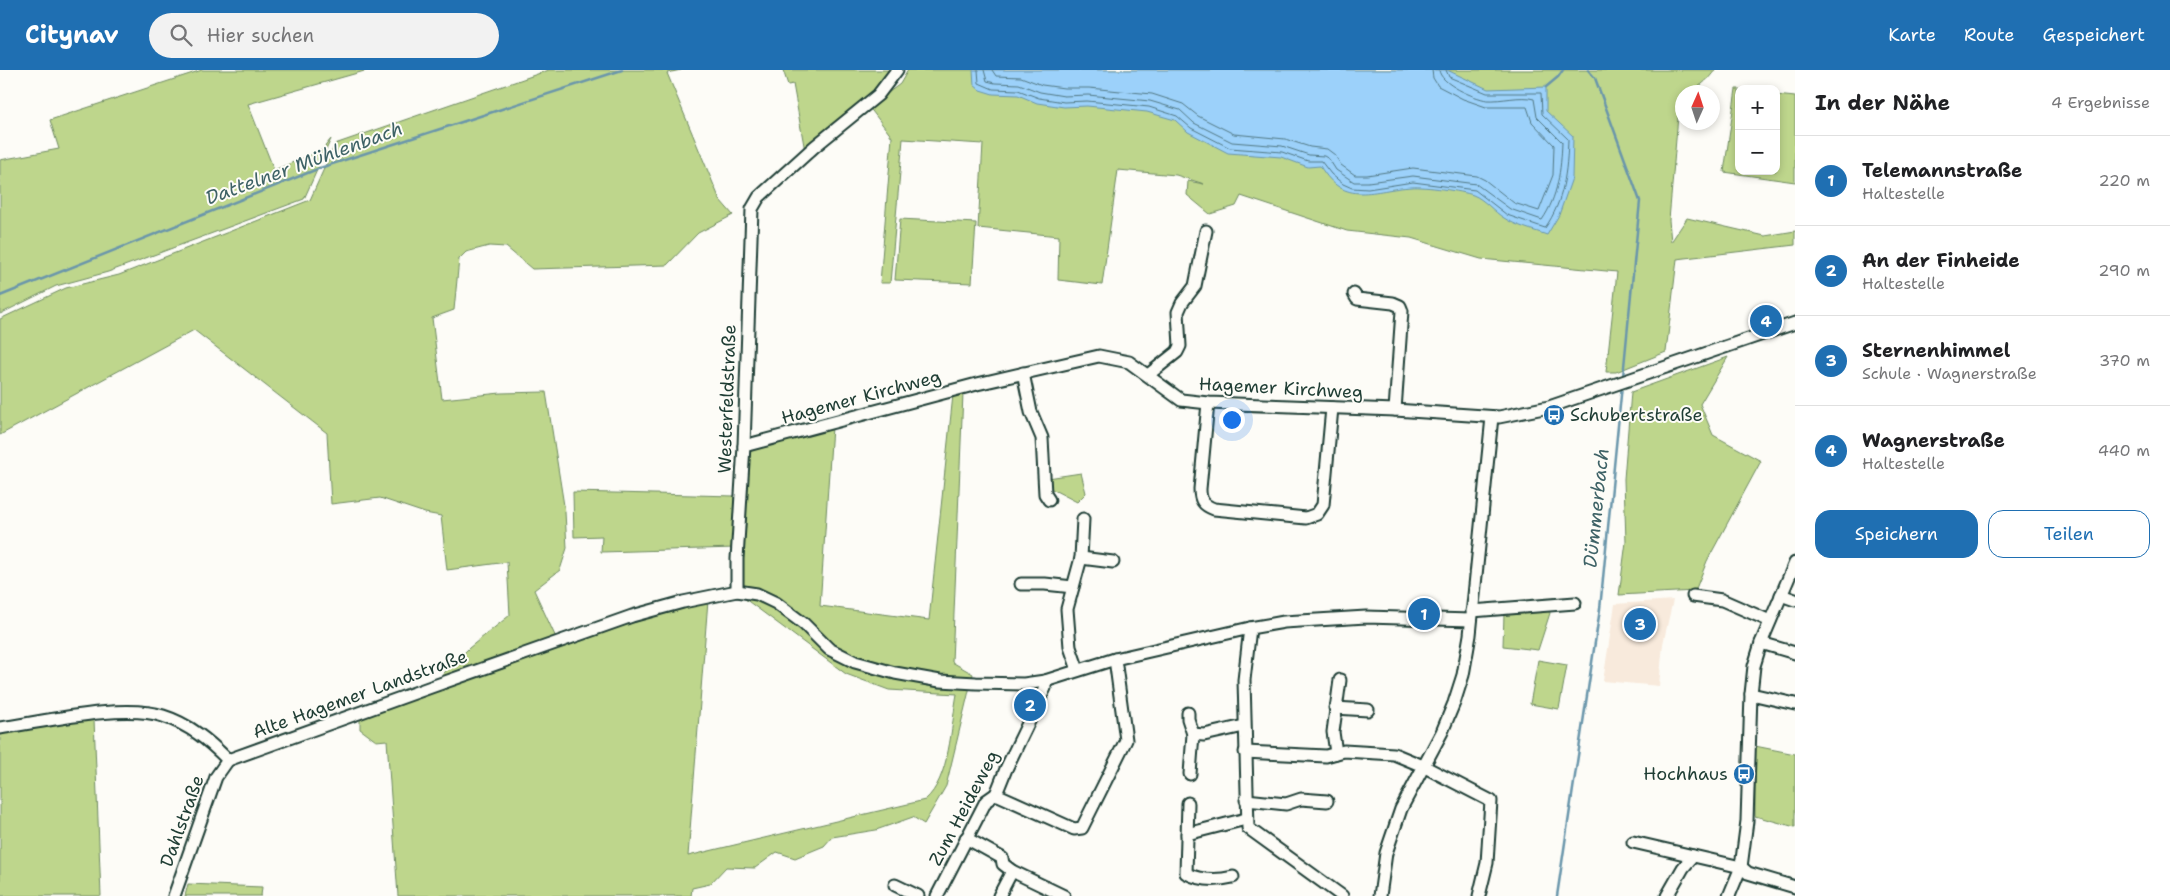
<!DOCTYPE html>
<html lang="de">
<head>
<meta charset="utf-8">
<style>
  :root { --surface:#fff; --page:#f2f2f2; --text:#202124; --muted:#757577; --line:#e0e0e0; --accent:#1f6fb2 }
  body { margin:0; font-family:"Shantell Sans",sans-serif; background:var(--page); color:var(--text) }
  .controls { position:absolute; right:15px; top:15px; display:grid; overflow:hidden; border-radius:10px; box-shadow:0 2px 8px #0003 }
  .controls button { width:45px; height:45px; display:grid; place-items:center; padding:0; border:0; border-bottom:1px solid var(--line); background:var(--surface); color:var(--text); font:25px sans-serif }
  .compass { position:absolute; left:1675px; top:15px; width:45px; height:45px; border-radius:50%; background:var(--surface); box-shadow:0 2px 8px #0003; rotate:3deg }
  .you { position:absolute; left:1231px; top:349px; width:18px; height:18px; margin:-12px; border:4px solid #fff; border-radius:50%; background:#1a73e8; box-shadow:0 0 0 8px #1a73e833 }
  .badge { display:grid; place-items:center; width:32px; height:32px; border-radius:50%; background:var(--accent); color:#fff; font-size:16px; font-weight:700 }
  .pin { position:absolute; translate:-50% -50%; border:2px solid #fff; box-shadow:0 1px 5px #0006 }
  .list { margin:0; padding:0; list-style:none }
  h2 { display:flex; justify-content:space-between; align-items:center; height:65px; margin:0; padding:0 20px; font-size:21px }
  h2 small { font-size:16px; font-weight:400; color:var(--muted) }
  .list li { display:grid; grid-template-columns:32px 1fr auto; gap:15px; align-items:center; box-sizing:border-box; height:90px; padding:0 20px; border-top:1px solid var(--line) }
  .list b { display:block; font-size:19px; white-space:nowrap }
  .list p { margin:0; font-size:16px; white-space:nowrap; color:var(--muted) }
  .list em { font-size:16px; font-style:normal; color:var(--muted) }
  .actions { display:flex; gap:10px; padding:15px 20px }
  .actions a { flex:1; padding:11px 0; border:1px solid var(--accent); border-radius:15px; text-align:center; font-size:18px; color:var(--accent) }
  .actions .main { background:var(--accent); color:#fff }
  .icon { flex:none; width:28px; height:28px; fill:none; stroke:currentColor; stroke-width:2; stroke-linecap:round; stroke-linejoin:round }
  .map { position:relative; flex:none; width:1795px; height:826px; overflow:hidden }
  header { display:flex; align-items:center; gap:30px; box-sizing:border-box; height:70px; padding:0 25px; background:var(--accent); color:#fff }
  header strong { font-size:24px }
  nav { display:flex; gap:28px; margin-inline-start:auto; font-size:18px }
  .search { width:350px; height:45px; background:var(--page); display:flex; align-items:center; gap:12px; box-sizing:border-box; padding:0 18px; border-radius:28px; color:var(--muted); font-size:19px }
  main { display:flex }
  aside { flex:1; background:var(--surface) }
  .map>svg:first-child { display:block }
  .built { fill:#f8eadc }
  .green { fill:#bed68c; stroke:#6e8a60 }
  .water { fill:#9cd1fa; stroke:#6a96ab }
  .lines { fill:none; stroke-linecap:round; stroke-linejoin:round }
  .shore { stroke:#517883; stroke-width:1 }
  .stream { stroke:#6a96ab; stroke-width:2.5 }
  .minor-casing { stroke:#1f3d34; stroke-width:15 }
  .minor { stroke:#fdfcf7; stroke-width:11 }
  .labels { text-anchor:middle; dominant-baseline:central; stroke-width:4; stroke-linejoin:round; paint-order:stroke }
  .street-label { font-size:18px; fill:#1f3d34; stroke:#fdfcf7 }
  .poi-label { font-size:18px; fill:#1f3d34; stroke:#fdfcf7; text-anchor:start }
  .water-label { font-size:19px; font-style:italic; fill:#3e6266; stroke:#fdfcf7 }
</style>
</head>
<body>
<header>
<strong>Citynav</strong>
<div class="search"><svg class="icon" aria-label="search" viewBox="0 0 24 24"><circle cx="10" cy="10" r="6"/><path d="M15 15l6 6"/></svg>Hier suchen</div>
<nav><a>Karte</a><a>Route</a><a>Gespeichert</a></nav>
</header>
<main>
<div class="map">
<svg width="1795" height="826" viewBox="0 0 1795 826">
  <rect width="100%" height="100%" fill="#fdfcf7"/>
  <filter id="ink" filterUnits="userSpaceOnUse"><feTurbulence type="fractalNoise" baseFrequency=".02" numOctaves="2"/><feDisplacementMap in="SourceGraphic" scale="10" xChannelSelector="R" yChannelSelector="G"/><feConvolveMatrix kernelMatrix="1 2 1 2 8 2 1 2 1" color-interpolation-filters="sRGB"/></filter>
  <g filter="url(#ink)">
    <polygon class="built" points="1673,530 1663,574 1659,616 1603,611 1615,534"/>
    <g class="green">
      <polygon points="202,0 368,0 248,34 274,100 321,81 331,69 304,129 108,202 56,216 0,244 0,90 59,79 50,50"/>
      <polygon points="549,0 681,0 667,3 720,130 733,145 698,163 667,195 532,199 506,177 489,176 466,182 459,189 454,240 432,248 442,329 501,323 546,322 565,442 567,478 560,500 534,520 557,570 444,609 442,605 469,578 510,545 507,492 447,500 441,446 425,443 380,428 331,434 327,363 194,260 0,365 0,249 66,218 119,205 310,130 335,74"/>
      <path d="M783,0H892C870,33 835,56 805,81L793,14L788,15Z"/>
      <path d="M908,0H1715C1708,10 1696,22 1682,22V35L1678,46L1669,150L1671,172L1687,148L1765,166L1795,161V175L1677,189L1666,282L1616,302H1606L1617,202L1481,189L1411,168L1347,161L1241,126L1236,136L1210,144L1187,125L1188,111L1204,114L1176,105L1118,100L1102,215L1058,210L1059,166L978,158L983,74L903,69L890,213H880L892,67L869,37L900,14Z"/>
      <polygon points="1736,19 1739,19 1739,101 1776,101 1776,25 1795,27 1795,112 1724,102"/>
      <polygon points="900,149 976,153 972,213 895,210"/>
      <polygon points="1728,287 1700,334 1713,365 1761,391 1707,491 1695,521 1619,525 1626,472 1624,409 1631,322"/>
      <path d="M963,323L952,592L973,604L946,716L924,754L913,747L876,760L832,767L824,776L795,788L777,782L755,798L726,797L710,814L692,818L691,826H398L387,670L376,671L360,659V645C403,636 442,618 483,604C558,577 632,552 708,530L688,786L925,730C950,709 951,655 957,624L889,620L846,604L741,526V504L747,379L832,357L820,536L929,550L953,325Z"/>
      <polygon points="1081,403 1086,423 1077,432 1048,417 1048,408"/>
      <polygon points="573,422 734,426 735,478 601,482 602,466 574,467"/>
      <polygon points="1548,539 1550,543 1538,580 1503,576 1504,544"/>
      <polygon points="1538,590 1567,595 1559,639 1530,634"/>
      <polygon points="94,649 101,826 0,826 0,662"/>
      <polygon points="1755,676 1795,684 1795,757 1755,746"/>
      <polygon points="188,814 262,817 261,826 185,826"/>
    </g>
    <path class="water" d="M973,0H1447L1488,19L1546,17V41L1573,66L1572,108L1559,145L1547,165C1533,160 1516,156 1504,148C1494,142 1484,129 1473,125C1462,121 1424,116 1412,117C1373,119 1345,138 1320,96L1308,97L1281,87L1228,83L1188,62L1175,50L1147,42L1087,36L1064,37L1037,33L1018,25L993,24L980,20L974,15Z"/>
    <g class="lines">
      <g class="shore">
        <path d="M978,0L979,13L993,19L1018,20L1039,28L1064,32L1087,31L1149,37L1177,46L1191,58L1230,78L1282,82L1308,91H1321L1331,104L1343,114L1352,118L1368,119L1413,112L1475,120L1507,145L1545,158C1564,131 1567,101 1568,69L1542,44L1541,23H1487L1449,7L1446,0"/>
        <path d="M984,0L987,11L995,13L1019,14L1040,22L1064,26L1088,25L1150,31L1180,40L1194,53L1232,72L1282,76L1309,85L1324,86L1329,89L1336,100L1354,112H1368L1413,106L1476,114L1510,139L1542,150C1558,127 1561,99 1562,72L1537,47L1534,29C1520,25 1502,31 1487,30C1474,28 1440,14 1439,0"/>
        <polyline points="992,0 996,6 1021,7 1042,15 1064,18 1089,18 1152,24 1183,34 1198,46 1234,64 1285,69 1310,77 1327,79 1335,85 1341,95 1355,105 1367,105 1413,98 1477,106 1485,110 1514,133 1539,141 1553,105 1554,75 1532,52 1527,37 1486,37 1463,29 1438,16 1433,8 1432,0"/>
      </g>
      <g class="stream">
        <polyline points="1588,0 1595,8 1640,131 1623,307"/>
        <polyline points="1546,17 1558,7 1563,0"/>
        <polyline points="0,226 320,98 622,0"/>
        <polyline points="1557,826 1600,539 1622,315"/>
      </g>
      <g class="minor-casing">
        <g id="minor">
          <polyline points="1354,224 1357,229 1393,233 1400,236 1402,241 1395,340"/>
          <polyline points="1023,303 1031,342 1042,368 1045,424 1049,430"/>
          <polyline points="1148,305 1177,282 1180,276 1178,242 1182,233 1195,216 1206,161"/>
          <path d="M1208,333L1200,419C1200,430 1203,435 1214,439L1306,448L1317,444L1323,435L1332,338"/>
          <polyline points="744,376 977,314 1099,286 1129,292 1181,330 1208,333 1395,340 1499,347 1549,337 1795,253"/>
          <polyline points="1081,488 1113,492"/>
          <polyline points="1021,514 1045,514 1073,517"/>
          <polyline points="737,521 737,489 744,376 752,139 759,127 814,77 878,25 897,0"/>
          <polyline points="1781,525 1795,530"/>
          <polyline points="1693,526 1722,530 1770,551"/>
          <polyline points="1472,541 1575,533"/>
          <polyline points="1250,558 1244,610 1248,758 1342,826"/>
          <polyline points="1761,573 1795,583"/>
          <polyline points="1078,600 1070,577 1067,539 1081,488 1083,449"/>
          <polyline points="1751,624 1795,634"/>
          <polyline points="1335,638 1368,640"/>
          <polyline points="1188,643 1188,649 1193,664"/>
          <path d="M0,658C43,652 123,633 163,646C189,654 209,671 228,690"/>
          <polyline points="1245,682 1326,686 1344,681 1394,684 1423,696 1491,731 1487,793 1479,826"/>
          <polyline points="1336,683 1333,662 1340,610"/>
          <polyline points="228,690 431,617 632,546 683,532 737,521 757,524 776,533 804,554 829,579 855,592 895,603 940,611 976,613 1024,614 1045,611 1115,589 1250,558 1284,552 1366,547 1471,550"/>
          <polyline points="1190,704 1193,664 1204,665 1244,656"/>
          <polyline points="996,724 1074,759 1082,758 1126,670 1115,589"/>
          <polyline points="1246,730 1286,734 1301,729 1327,731"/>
          <path d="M1188,733L1186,803C1201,811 1216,811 1233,807"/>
          <polyline points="1187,764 1246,749"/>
          <polyline points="966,768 1002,788 1003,794 1012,801 999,826"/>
          <polyline points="1633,772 1741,797 1748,803 1795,817"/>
          <polyline points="1012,801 1064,826"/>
          <polyline points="895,815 918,826"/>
          <polyline points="174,826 216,707 228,690"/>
          <polyline points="937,826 986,731 996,724 1006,699 1045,618 1045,611"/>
          <polyline points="1380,826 1386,783 1401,739 1442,662 1454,633 1463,605 1470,565 1492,347"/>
          <polyline points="1667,826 1683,798 1693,786"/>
          <polyline points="1729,826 1741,797 1747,751 1751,624 1754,596 1761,573 1795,493"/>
        </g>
      </g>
      <use href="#minor" class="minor"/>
    </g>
  </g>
  <defs>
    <g id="bus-disc" transform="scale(1.125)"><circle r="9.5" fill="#1f6fb2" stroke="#fdfcf7"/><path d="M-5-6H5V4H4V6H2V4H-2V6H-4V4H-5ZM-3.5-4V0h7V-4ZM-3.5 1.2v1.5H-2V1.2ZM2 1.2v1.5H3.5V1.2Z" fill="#fff"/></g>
  </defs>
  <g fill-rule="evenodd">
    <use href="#bus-disc" x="1554" y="345"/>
    <use href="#bus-disc" x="1744" y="704"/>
  </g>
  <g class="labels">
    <g class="street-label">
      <text transform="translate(1281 318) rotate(3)">Hagemer Kirchweg</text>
      <text transform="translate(861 327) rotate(-15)">Hagemer Kirchweg</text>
      <text transform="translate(727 329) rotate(-88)">Westerfeldstraße</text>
      <text transform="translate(360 624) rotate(-20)">Alte Hagemer Landstraße</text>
      <text transform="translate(964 738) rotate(-62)">Zum Heideweg</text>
      <text transform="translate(182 751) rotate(-70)">Dahlstraße</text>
    </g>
    <g class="poi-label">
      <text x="1570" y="345">Schubertstraße</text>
      <text x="1728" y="704" text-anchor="end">Hochhaus</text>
    </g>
    <g class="water-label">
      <text transform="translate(304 93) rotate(-20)">Dattelner Mühlenbach</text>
      <text transform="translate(1596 438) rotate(-84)">Dümmerbach</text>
    </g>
  </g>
</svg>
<div class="controls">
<button>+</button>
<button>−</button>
</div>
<svg class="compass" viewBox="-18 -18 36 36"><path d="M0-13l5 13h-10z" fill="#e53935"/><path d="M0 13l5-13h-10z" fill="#757577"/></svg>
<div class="you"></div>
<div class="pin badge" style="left:1424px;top:544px">1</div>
<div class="pin badge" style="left:1030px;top:635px">2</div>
<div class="pin badge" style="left:1640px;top:554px">3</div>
<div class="pin badge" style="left:1766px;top:251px">4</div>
</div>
<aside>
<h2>In der Nähe<small>4 Ergebnisse</small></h2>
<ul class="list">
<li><span class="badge">1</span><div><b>Telemannstraße</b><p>Haltestelle</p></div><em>220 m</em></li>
<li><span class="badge">2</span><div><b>An der Finheide</b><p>Haltestelle</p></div><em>290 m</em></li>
<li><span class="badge">3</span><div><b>Sternenhimmel</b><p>Schule · Wagnerstraße</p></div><em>370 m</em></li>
<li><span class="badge">4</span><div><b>Wagnerstraße</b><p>Haltestelle</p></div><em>440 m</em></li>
</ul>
<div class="actions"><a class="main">Speichern</a><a>Teilen</a></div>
</aside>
</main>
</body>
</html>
